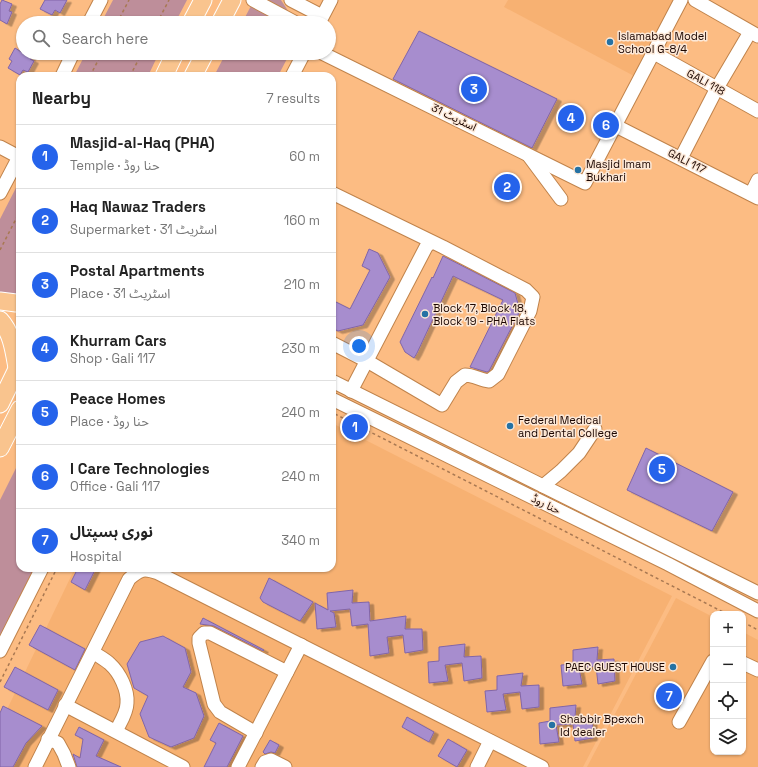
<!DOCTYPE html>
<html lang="en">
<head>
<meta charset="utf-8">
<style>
  :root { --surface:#fff; --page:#f2f2f2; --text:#222; --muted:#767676; --line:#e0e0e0; --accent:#2563eb }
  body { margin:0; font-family:"Space Grotesk","Noto Sans Arabic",sans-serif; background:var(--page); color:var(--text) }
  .controls { position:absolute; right:12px; bottom:12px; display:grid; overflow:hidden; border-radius:8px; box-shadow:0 1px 3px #0004 }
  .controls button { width:36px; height:36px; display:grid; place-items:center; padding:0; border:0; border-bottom:1px solid var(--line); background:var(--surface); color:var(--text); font:20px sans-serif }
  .you { position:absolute; left:359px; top:346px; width:14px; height:14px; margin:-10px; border:3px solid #fff; border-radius:50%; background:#1a73e8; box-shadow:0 0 0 6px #1a73e833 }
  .badge { display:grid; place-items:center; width:26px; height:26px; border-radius:50%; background:var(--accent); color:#fff; font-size:13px; font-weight:700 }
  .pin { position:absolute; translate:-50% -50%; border:2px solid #fff; box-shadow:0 1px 4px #0006 }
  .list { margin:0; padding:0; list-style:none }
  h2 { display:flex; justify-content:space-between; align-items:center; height:52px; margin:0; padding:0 16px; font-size:17px }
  h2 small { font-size:13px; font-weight:400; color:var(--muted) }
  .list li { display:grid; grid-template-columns:26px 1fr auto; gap:12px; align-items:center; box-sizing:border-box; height:64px; padding:0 16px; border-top:1px solid var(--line) }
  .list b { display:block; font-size:15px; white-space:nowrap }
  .list p { margin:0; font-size:13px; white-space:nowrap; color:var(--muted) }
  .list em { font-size:13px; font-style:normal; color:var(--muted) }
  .icon { flex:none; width:22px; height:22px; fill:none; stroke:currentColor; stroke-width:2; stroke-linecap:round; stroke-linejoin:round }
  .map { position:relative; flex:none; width:758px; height:767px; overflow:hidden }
  .search { position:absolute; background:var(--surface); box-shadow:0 1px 3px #0004; left:16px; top:16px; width:320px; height:44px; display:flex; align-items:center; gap:10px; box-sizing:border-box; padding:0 14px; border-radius:22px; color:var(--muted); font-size:15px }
  .panel { position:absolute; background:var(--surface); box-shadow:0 1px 3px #0004; left:16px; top:72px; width:320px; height:500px; border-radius:12px }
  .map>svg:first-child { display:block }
  .built { fill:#f7b172 }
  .green { fill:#be8e9a }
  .building { fill:#a78dce; stroke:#8165a8; filter:url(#shadow) }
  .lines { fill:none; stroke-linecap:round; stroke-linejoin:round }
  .minor-casing { stroke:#c0834b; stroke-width:15 }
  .major-casing { stroke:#fff; stroke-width:19 }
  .path { stroke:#a87852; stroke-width:1.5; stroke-dasharray:3 3; stroke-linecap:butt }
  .minor { stroke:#fff; stroke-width:13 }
  .major { stroke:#f9c48e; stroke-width:17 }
  .poi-dot { fill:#2572a4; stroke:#fce8d7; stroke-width:1.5 }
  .labels { text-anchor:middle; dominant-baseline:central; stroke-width:3; stroke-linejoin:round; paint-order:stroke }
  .poi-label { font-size:11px; fill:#1c0600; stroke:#fce8d7; text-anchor:start }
  .street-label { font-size:11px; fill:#1c0600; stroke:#fce8d7 }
</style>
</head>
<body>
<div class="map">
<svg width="758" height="767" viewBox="0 0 758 767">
  <defs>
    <filter id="shadow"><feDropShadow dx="4.5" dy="2.5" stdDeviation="0" flood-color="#0004"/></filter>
  </defs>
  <rect width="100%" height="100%" fill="#fcbc83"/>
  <g class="built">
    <polygon points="508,0 674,0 634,76 504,7"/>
    <polygon points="332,423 672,596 583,767 0,767 0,724 75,568 332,568"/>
    <polygon points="676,598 713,617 713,752 743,752 743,632 758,640 758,767 587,767"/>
  </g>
  <g class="green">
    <polygon points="113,0 187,0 175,23 101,23"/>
    <polygon points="260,0 281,0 296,23 242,23 252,4"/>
    <polygon points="86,53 159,53 148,76 74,76"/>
    <polygon points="226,53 290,53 278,76 214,76"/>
    <polygon points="20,180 20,298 0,296 0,219"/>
    <polygon points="20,460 20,568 37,568 0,640 0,500"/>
  </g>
  <g class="building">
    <polygon points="2,0 12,4 9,11 12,12 7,24 0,20 0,4"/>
    <polygon points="45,0 67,0 60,13 55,10 52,15 40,9"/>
    <polygon points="419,31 557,99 532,148 393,79"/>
    <polygon points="15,48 23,53 34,53 30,59 34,61 28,72 23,70 20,75 8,68 12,61 9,59"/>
    <polygon points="369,249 378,253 390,277 363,325 338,331 332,328 332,300 350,309 370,270 362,266"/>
    <polygon points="443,256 515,293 520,311 489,371 487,372 470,367 503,300 453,276 417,353 414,358 405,352 400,342 432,277 433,278"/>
    <polygon points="646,448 733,492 712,531 627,490"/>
    <polygon points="78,568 96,568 85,590 71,582"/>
    <polygon points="269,578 313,602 300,621 263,602 260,598"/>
    <polygon points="353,590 352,603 369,602 370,621 406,616 405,629 422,629 423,650 405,653 403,635 387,637 389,653 370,656 368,624 352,626 350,609 330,611 334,613 336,627 317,629 315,603 328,610 327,593"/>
    <polygon points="203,618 264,650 263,651 214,626 200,624"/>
    <polygon points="40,625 85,649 75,670 29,645"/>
    <polygon points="163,636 185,648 191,672 183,687 196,693 204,716 194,738 171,747 149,737 140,714 148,696 134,688 127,664 140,642"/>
    <polygon points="465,644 464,657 481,656 482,678 464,681 462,663 445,665 448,681 429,683 428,662 439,661 439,647"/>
    <polygon points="598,647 597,660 614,659 615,681 598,684 596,666 579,668 582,684 563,686 561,665 573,664 573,650"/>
    <polygon points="15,667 58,690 48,710 4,687"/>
    <polygon points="523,673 521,686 539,685 539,707 522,709 520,692 503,694 506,710 487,712 485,691 497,690 497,676"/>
    <polygon points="576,705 575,717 592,717 593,738 575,741 573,724 556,725 559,742 540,744 539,723 550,721 550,708"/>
    <polygon points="3,706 42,726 26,743 13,767 0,767 0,713"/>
    <polygon points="407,717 434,732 429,742 402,727"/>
    <polygon points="219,723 243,736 227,767 204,767 216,743 210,740"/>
    <polygon points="79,727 104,740 96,756 121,767 77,767 73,754 80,758 83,739 75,735"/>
    <polygon points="448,739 467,750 457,767 438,756"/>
    <polygon points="270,740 279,745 275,753 271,752 265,754 263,752"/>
  </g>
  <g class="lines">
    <g class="minor-casing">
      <g id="minor">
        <polyline points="253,0 296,23"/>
        <polyline points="291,0 322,16"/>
        <polyline points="695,0 758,36"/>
        <polyline points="89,23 101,0"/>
        <polyline points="319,23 331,0"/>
        <polyline points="322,53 585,183 681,0"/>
        <polyline points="654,53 758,111"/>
        <polyline points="62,76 73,53"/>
        <polyline points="292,76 304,53"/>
        <polyline points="616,126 758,198"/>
        <polyline points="0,147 19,157"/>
        <polyline points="529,156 561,199"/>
        <polyline points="681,158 717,88 750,32"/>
        <polyline points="0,193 20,155"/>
        <path d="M332,193L443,247L526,290L533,297L530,311L498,374L489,381C481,380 473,375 465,375L456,382L442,405L367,361L332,343"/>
        <polyline points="751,194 758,180"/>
        <polyline points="332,381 758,593"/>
        <polyline points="351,391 426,247 431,242"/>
        <polyline points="332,399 668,564 758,611"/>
        <polyline points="543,486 561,471 579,453 595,429"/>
        <polyline points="0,651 42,568"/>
        <path d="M93,652C98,656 105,659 110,664C120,673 128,690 127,703C127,713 120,723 116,731"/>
        <polyline points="743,663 758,670"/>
        <polyline points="65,705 183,767"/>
        <polyline points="679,722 713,661"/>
        <polyline points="256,733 220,712 214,704 199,643 199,638 204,633 210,633 287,672"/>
        <polyline points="48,739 58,743 64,754 69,767"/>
        <path d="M35,767L129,579C140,569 144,568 158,573L542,767"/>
        <polyline points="238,767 301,645"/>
        <polyline points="262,767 265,762 271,760 285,767"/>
        <polyline points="477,767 490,741"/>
      </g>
    </g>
    <g class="major-casing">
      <g id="major">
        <polyline points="191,23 203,0"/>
        <polyline points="220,23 232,0"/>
        <polyline points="164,76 175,53"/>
        <polyline points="193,76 205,53"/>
        <polyline points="0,301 16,303 20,303"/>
        <path d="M0,320C12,333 14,351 17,368"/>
        <polyline points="0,404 20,363"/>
        <polyline points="0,448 20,409"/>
      </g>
    </g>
    <g class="path">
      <polyline points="117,23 129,0"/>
      <polyline points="157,23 169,0"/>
      <polyline points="90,76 102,53"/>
      <polyline points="130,76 142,53"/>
      <polyline points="0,250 20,211"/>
      <polyline points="335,414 727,614"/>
      <polyline points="743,622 758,630"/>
      <polyline points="0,682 57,568"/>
    </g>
    <use href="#minor" class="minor"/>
    <use href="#major" class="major"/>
  </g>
  <g class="poi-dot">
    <circle cx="610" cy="42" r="4"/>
    <circle cx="578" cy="170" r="4"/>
    <circle cx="425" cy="314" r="4"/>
    <circle cx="510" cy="426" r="4"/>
    <circle cx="673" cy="667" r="4"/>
    <circle cx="552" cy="725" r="4"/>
  </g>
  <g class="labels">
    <g class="poi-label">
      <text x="618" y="36">Islamabad Model<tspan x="618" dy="13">School G-8/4</tspan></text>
      <text x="586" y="164">Masjid Imam<tspan x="586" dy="13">Bukhari</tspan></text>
      <text x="433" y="308">Block 17, Block 18,<tspan x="433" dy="13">Block 19 - PHA Flats</tspan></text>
      <text x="518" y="420">Federal Medical<tspan x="518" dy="13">and Dental College</tspan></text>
      <text x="665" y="667" text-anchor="end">PAEC GUEST HOUSE</text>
      <text x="560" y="719">Shabbir Bpexch<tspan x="560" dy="13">Id dealer</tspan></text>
    </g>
    <g class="street-label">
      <text transform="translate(706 82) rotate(29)">GALI 118</text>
      <text transform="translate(454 117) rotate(26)">اسٹریٹ 31</text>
      <text transform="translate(687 161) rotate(27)">GALI 117</text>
      <text transform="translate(546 504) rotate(26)">حنا روڈ</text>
    </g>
  </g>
</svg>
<div class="controls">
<button>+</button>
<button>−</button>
<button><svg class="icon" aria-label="locate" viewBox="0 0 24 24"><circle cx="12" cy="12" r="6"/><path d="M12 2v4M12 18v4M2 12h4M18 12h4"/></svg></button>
<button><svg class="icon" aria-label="layers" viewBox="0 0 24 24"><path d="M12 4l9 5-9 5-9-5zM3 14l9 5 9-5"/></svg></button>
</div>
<div class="you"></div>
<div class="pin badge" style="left:355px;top:427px">1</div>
<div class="pin badge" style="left:507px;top:187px">2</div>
<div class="pin badge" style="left:474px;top:89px">3</div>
<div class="pin badge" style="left:571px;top:118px">4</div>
<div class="pin badge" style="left:662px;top:469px">5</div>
<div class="pin badge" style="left:606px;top:125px">6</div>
<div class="pin badge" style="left:669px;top:696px">7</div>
<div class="search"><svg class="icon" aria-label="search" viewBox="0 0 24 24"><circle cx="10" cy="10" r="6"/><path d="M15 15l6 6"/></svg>Search here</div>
<section class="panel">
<h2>Nearby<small>7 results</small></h2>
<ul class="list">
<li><span class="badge">1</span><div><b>Masjid-al-Haq (PHA)</b><p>Temple · حنا روڈ</p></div><em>60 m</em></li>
<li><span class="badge">2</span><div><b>Haq Nawaz Traders</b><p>Supermarket · اسٹریٹ 31</p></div><em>160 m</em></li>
<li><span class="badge">3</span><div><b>Postal Apartments</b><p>Place · اسٹریٹ 31</p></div><em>210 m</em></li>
<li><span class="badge">4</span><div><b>Khurram Cars</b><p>Shop · Gali 117</p></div><em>230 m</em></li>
<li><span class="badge">5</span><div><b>Peace Homes</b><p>Place · حنا روڈ</p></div><em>240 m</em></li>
<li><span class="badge">6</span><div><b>I Care Technologies</b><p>Office · Gali 117</p></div><em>240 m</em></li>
<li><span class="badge">7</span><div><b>نوری ہسپتال</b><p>Hospital</p></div><em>340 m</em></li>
</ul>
</section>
</div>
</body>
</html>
